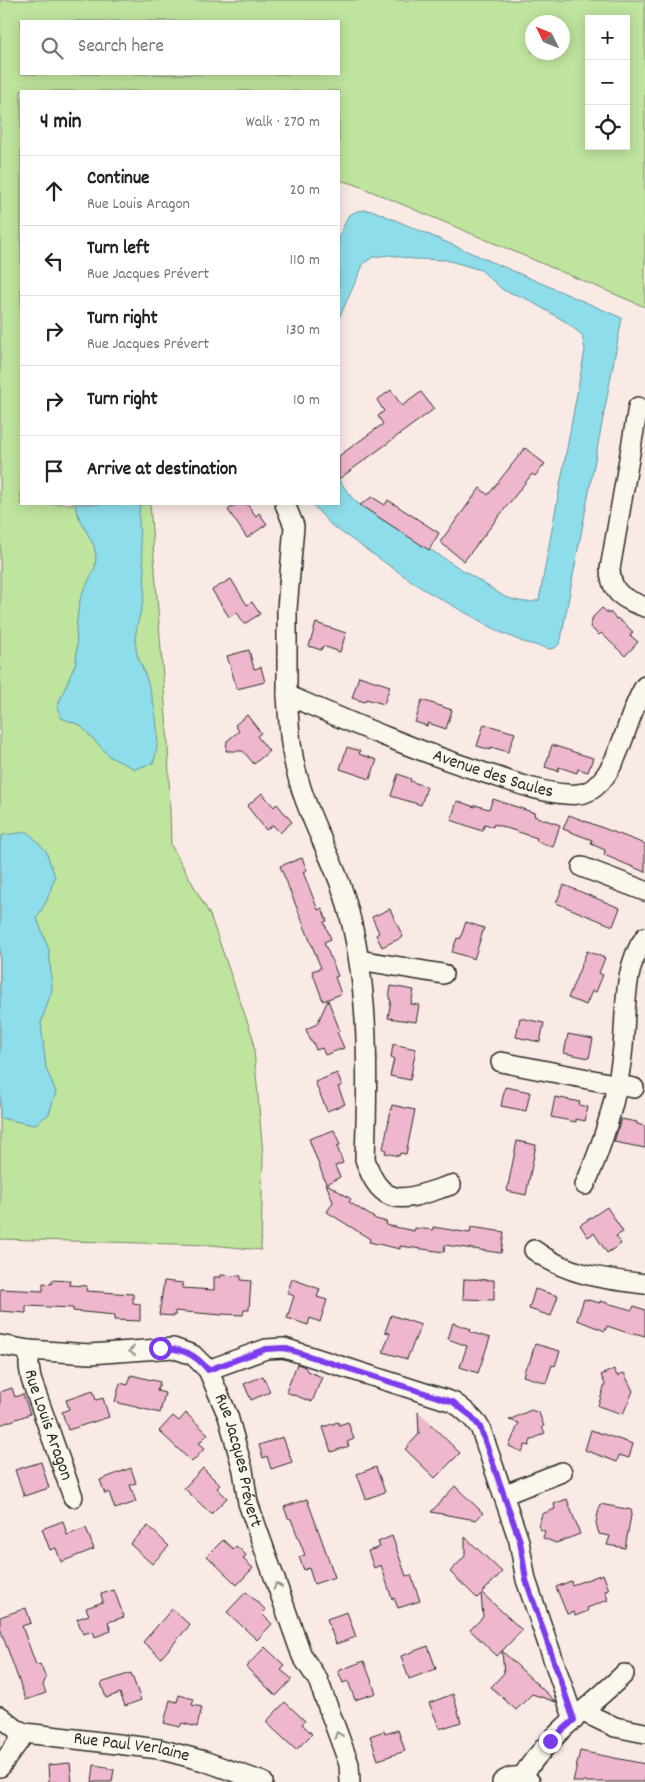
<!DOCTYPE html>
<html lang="en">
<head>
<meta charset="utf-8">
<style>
  :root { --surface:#fff; --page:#f6f6f6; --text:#222; --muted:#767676; --line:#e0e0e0 }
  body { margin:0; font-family:Dekko,sans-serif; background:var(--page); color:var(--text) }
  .controls { position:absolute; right:15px; top:15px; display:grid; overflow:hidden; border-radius:0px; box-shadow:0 2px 12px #0003 }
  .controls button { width:45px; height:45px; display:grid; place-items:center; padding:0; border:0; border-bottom:1px solid var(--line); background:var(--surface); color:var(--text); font:25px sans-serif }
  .compass { position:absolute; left:525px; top:15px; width:45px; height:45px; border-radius:50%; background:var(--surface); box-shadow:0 2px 12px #0003; rotate:313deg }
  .stop { position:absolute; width:15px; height:15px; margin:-11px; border:4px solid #7c3aed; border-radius:50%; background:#fff }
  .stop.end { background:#7c3aed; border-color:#fff; box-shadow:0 1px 5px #0008 }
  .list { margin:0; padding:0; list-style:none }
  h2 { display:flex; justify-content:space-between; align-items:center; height:65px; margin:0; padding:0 20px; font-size:21px }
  h2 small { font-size:16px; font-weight:400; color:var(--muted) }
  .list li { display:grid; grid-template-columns:32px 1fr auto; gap:15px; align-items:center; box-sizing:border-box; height:70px; padding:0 20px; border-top:1px solid var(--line) }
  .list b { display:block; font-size:19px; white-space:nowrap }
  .list p { margin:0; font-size:16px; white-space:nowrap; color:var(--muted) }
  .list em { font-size:16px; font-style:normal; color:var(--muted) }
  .icon { flex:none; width:28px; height:28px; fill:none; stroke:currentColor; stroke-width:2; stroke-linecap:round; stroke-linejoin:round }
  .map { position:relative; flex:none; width:645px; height:1782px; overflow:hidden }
  .search { position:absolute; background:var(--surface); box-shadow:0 2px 12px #0003; left:20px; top:20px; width:320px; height:55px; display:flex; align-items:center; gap:12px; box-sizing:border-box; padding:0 18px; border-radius:0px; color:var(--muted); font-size:19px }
  .panel { position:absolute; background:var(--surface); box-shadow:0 2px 12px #0003; left:20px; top:90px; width:320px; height:415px; border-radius:0px }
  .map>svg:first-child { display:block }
  .green { fill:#bfe49e; stroke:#758864; fill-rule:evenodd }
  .water { fill:#8eddeb; stroke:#66969e }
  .building { fill:#efb7cd; stroke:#2b2b2b }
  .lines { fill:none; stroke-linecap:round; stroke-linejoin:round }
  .minor-casing { stroke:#2b2b2b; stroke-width:22 }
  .minor { stroke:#fbf7ec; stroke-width:19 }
  .oneway { stroke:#93918c }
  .route { stroke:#7c3aed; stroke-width:6 }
  .labels { text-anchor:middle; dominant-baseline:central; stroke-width:4; stroke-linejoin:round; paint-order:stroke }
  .street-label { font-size:18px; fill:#2b2b2b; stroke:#fbf7ec }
</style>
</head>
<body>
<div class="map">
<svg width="645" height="1782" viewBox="0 0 645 1782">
  <rect width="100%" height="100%" fill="#f9eae6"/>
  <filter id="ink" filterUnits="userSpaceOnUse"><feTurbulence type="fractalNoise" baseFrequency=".02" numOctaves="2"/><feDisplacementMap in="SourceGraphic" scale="10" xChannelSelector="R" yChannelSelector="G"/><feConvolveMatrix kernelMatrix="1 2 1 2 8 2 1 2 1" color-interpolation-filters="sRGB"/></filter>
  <g filter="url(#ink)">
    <path class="green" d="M0,0H645V307L354,184L339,180V91H21V504H150L168,743L171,845L210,915L253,1038L263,1155L261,1250L212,1245L0,1239ZM589,19H626V146H589ZM21,21H339V74H21ZM532,22H562V52H532Z"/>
    <g class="water">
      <path d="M365,210L374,211L388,217L622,318L561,639C559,645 557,648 551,649L523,642L500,632L423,589L331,525L312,504H339V480L352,498L360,505L505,597C516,601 529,604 539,600L585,350L582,335L566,322L525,298L503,290L481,270L446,260L413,259L389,255L373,257L364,263L339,318V238L348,216L357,211Z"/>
      <path d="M75,504H140C135,535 148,565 144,595C142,613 133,630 136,648C137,658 143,667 146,677C154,701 163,739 153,763L135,769L110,757L80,725L61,718L57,707L76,662L77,648L76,629L78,611L81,596L95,568L96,556L94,546L77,513Z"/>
      <polygon points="28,832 46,851 55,877 47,900 37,918 49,950 52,990 41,1023 46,1068 56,1092 49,1114 34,1125 0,1118 0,841 3,835"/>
    </g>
    <g class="building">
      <polygon points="391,390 402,406 421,392 434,409 339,479 339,456 383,424 378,416 384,411 377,400"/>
      <polygon points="525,448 545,464 535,476 532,474 464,561 440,542 480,488 488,495"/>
      <polygon points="372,497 385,505 388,500 439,533 429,550 360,505"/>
      <polygon points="237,504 247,504 256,516 259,513 267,524 247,538 228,510"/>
      <polygon points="231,579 247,605 252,602 260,614 244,624 237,612 229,617 212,590"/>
      <polygon points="602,608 609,614 610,612 616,619 617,618 628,627 633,632 630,635 638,642 625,656 601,633 599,635 590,627 593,617"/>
      <polygon points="316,623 346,633 340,652 323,646 321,650 309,646"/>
      <polygon points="249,650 254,669 261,667 265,682 237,689 227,656"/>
      <polygon points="359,676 390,686 384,704 366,699 365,702 352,698"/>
      <polygon points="422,700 452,710 446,729 428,723 427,726 415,722"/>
      <polygon points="247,715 261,733 257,736 269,751 254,764 243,751 226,751 227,741 239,731 235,725"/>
      <polygon points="484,724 515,733 508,752 491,747 491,750 477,746"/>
      <polygon points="552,745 593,758 588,772 578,769 577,773 559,767 558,771 545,767"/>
      <polygon points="347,747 360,751 359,754 377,760 370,779 340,769"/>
      <polygon points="398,774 411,779 410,781 427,787 421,805 391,796"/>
      <polygon points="262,793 274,807 277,804 292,822 280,833 273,825 266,830 247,806"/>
      <polygon points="493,799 535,813 534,816 560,825 553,847 536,841 537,838 494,824 493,827 485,824 482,831 451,820 457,801 475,807 475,805 489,809"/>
      <polygon points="569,815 645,844 645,872 604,855 605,850 591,844 592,840 563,829"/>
      <polygon points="302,858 307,870 303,872 318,910 322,908 327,921 324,922 331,939 324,942 338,976 335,977 341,994 323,1001 312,971 321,968 280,866"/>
      <polygon points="564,885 620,908 613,926 556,903"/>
      <polygon points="390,909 403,937 382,947 376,935 379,933 372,917"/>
      <polygon points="466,922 484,928 474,959 452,952 457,938 460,939"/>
      <polygon points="587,951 605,958 599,973 603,975 596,992 592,991 586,1005 568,998"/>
      <polygon points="391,986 414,990 411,1004 419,1005 416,1022 388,1018 391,1000 389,999"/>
      <polygon points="328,1000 340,1031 337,1032 344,1048 325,1055 322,1048 316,1050 313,1042 311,1042 306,1029 317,1024"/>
      <polygon points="520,1018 544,1023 540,1042 516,1037"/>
      <polygon points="568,1034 593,1039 589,1058 564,1053"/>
      <polygon points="393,1044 416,1049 410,1080 390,1076 394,1059 391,1058"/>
      <polygon points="337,1073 342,1086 338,1087 345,1104 327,1111 315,1082"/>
      <polygon points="505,1087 530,1092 526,1111 501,1106"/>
      <polygon points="555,1097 580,1102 579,1105 588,1107 585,1121 576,1119 576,1122 551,1117"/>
      <polygon points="392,1105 415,1110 406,1154 400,1153 399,1156 385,1153 386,1150 383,1149"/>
      <polygon points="621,1119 637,1122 637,1124 645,1126 645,1148 614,1142"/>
      <polygon points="334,1130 340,1145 337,1146 343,1163 335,1166 340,1177 327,1184 351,1199 349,1202 376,1219 387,1222 386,1225 414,1231 415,1228 433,1230 433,1227 470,1233 471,1227 504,1232 501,1253 445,1245 444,1252 400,1246 400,1249 369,1242 370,1239 327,1212 333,1202 309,1139"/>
      <polygon points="517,1141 536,1145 526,1195 507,1191"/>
      <polygon points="607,1207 623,1232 616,1236 621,1244 607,1253 594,1233 588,1237 580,1225"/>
      <polygon points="221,1275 241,1276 241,1280 251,1281 249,1310 244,1310 243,1315 222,1314 222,1315 175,1311 175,1316 159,1315 164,1281 183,1283 182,1288 214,1290 214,1277 221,1277"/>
      <polygon points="292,1279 320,1289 317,1297 327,1300 320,1322 310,1318 308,1325 287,1318 294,1296 287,1293"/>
      <polygon points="464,1279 494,1280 494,1300 463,1299"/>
      <polygon points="52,1280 70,1281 69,1285 87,1286 86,1291 133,1294 133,1303 140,1304 140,1321 114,1320 115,1315 73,1311 73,1308 26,1306 26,1313 0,1311 0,1289 43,1291 43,1283 52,1284"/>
      <polygon points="535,1289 558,1296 551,1316 529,1309"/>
      <polygon points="584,1299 600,1303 600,1301 632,1310 634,1306 645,1310 645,1336 634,1333 634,1335 607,1326 605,1331 577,1320"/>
      <polygon points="391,1315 421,1325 407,1359 383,1352 390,1333 385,1332"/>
      <polygon points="453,1323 471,1329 470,1332 490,1338 478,1373 460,1367 467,1346 448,1339"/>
      <polygon points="535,1344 560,1351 555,1366 552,1365 546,1383 523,1376 526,1366 529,1364"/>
      <polygon points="297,1364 305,1367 307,1371 322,1377 312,1402 286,1392"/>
      <polygon points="614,1369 617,1376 624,1373 633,1391 623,1414 598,1406 605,1384 601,1375"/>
      <polygon points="131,1375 160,1382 157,1391 165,1393 160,1413 115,1402 120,1383 128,1385"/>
      <polygon points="263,1376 270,1392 251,1400 244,1384"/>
      <polygon points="12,1388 15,1397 23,1394 30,1414 0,1425 0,1392"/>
      <polygon points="93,1391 96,1400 103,1398 109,1417 68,1430 62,1412 69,1409 66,1400"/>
      <polygon points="531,1410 539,1413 544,1426 542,1427 545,1433 531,1440 529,1446 525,1445 522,1452 509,1446 519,1423 509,1420"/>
      <polygon points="418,1412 460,1453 435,1478 405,1449 419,1434"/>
      <polygon points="186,1413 208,1434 199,1443 205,1448 192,1462 159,1431 173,1416 179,1421"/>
      <polygon points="338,1422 339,1425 348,1422 354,1439 347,1442 349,1446 331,1452 323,1427"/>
      <polygon points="591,1430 633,1444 629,1458 619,1455 617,1462 585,1450"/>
      <polygon points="283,1437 292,1462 271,1469 267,1456 263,1458 259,1445"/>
      <polygon points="41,1462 49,1488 24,1496 15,1470"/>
      <polygon points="376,1467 385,1492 366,1499 357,1474"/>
      <polygon points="131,1468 136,1483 130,1485 136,1502 115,1509 109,1492 105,1494 100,1480"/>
      <polygon points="203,1468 220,1485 217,1488 227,1498 211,1514 184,1488"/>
      <polygon points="455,1486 483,1513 476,1520 431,1512"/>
      <polygon points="307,1499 335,1577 314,1584 309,1568 304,1570 299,1557 305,1555 291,1519 288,1518 284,1507"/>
      <polygon points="567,1499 580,1534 556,1543 543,1538 545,1531 539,1529 540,1527 538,1526 542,1514 555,1509 554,1504"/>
      <polygon points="600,1504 632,1510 625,1548 607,1545 610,1536 599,1534 596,1523"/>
      <polygon points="63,1521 67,1535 86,1528 94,1549 61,1562 56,1548 50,1550 42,1529"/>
      <polygon points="148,1526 169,1546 152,1564 130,1544"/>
      <polygon points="392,1536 406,1576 411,1575 420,1601 398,1608 394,1598 392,1599 381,1565 374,1568 368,1551 380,1547 378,1542"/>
      <polygon points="465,1537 502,1572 482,1593 522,1630 502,1651 556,1702 532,1694 516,1710 491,1687 504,1673 502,1651 497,1656 470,1630 483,1617 481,1594 477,1598 450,1572 465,1556"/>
      <polygon points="223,1540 233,1549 236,1546 241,1550 246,1555 243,1559 253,1568 237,1585 207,1556"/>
      <polygon points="603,1574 609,1590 605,1591 608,1600 587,1608 588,1611 575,1616 574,1612 567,1614 556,1587 571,1581 572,1585"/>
      <polygon points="114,1590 124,1617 108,1622 111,1631 95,1637 93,1631 83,1634 77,1619 89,1615 86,1608 103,1602 101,1594"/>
      <polygon points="246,1592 266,1610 262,1614 272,1624 257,1640 227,1612"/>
      <polygon points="26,1608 31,1623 22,1626 36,1665 40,1664 46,1678 43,1685 46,1693 26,1700 0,1628 0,1617"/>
      <polygon points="172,1609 190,1625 161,1658 143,1642"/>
      <polygon points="347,1612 356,1637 336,1644 327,1619"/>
      <polygon points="428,1646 436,1669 409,1679 401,1656"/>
      <polygon points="265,1647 285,1666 281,1670 292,1679 276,1696 246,1667"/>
      <polygon points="364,1661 376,1693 355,1700 348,1681 343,1683 338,1671"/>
      <polygon points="131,1673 141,1700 125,1706 120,1693 106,1698 101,1683"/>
      <polygon points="453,1694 461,1722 440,1729 429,1703"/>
      <polygon points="179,1695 194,1699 192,1705 202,1707 197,1727 182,1723 180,1727 164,1723 170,1700 177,1702"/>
      <polygon points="285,1702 305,1721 302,1724 312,1734 296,1750 266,1722"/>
      <polygon points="398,1730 405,1751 378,1760 370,1736 384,1731 385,1734"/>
      <polygon points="580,1751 645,1764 645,1782 573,1782"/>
      <polygon points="70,1763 72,1782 49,1782 48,1765"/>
      <polygon points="94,1765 107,1767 107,1769 114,1769 112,1782 92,1782"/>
    </g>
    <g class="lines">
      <g class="minor-casing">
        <g id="minor">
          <path d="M638,407L610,569C611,594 624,599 645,607"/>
          <path id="s1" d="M285,504L294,526L287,609V695C352,723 417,751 485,773C511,781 538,792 566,794C575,795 587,794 595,787C622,764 626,716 645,686"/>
          <path d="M287,695C289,724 290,753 299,781C310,822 333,858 345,898C370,982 368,1072 365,1159C382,1214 409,1198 451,1185"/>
          <polyline points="582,867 645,891"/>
          <polyline points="359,960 443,974"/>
          <polyline points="501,1062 634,1088"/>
          <path d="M585,1185C603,1144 616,1101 622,1056C627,1018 621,970 645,937"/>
          <path d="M534,1250C567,1275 605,1279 645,1284"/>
          <path id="s2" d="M0,1345L29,1350L90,1354L173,1348L193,1355L208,1370L228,1416L243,1470L248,1503L302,1656L318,1680L349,1764L350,1782"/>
          <path id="s3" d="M29,1350V1366L31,1379L73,1497"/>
          <path d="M208,1370L266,1349L284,1348L453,1402C464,1409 472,1417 480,1427L519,1541L526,1580L574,1720"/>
          <polyline points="503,1495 562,1472"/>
          <polyline points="583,1712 615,1727 645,1733"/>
          <path id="s4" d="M0,1716L16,1729L25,1733L159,1749L204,1761L263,1782"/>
          <polyline points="0,1767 25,1733"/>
          <path d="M522,1777C548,1735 589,1708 624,1674"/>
          <path d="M502,1782C511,1775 521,1775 530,1782"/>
        </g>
      </g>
      <use href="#minor" class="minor"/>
    </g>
    <defs><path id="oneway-chevron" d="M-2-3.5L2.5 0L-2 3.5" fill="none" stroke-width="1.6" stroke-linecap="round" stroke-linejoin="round" transform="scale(1.25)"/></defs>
    <g class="oneway">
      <use href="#oneway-chevron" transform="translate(132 1351) rotate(175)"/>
      <use href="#oneway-chevron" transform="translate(277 1586) rotate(-109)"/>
      <use href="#oneway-chevron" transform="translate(338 1735) rotate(-110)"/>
    </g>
  </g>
  <g class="lines" filter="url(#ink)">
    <path class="route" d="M160,1348C180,1348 195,1353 208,1370L266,1349L284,1348L453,1402L471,1416L480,1427L520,1541L526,1580L574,1720L550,1741"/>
  </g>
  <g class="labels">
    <g class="street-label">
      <text stroke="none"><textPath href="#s1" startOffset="414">Avenue des Saules</textPath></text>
      <text stroke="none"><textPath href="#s3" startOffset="78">Rue Louis Aragon</textPath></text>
      <text stroke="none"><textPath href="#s2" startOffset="312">Rue Jacques Prévert</textPath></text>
      <text stroke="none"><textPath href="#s4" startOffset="138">Rue Paul Verlaine</textPath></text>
    </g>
  </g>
</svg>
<div class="controls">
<button>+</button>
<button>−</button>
<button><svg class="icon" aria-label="locate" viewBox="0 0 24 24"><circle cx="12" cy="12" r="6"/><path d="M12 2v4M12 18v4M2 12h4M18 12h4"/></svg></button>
</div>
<svg class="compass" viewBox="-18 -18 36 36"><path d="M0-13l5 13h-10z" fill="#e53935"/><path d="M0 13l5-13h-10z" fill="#767676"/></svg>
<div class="stop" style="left:160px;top:1348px"></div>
<div class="stop end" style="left:550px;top:1741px"></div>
<div class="search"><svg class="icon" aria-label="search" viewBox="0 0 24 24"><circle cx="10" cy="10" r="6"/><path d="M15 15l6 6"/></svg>Search here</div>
<section class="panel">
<h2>4 min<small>Walk · 270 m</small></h2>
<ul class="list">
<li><svg class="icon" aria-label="ahead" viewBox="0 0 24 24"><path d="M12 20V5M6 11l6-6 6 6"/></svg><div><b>Continue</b><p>Rue Louis Aragon</p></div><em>20 m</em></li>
<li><svg class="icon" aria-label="left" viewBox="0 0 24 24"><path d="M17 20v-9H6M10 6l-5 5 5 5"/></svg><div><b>Turn left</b><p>Rue Jacques Prévert</p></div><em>110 m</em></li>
<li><svg class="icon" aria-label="right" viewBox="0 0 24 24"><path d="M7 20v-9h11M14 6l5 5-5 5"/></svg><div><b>Turn right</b><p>Rue Jacques Prévert</p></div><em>130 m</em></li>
<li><svg class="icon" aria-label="right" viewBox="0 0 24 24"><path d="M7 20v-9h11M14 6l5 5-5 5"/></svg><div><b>Turn right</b></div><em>10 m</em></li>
<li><svg class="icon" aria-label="arrive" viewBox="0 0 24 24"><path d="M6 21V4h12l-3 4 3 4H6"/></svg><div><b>Arrive at destination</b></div></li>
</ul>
</section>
</div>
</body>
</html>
